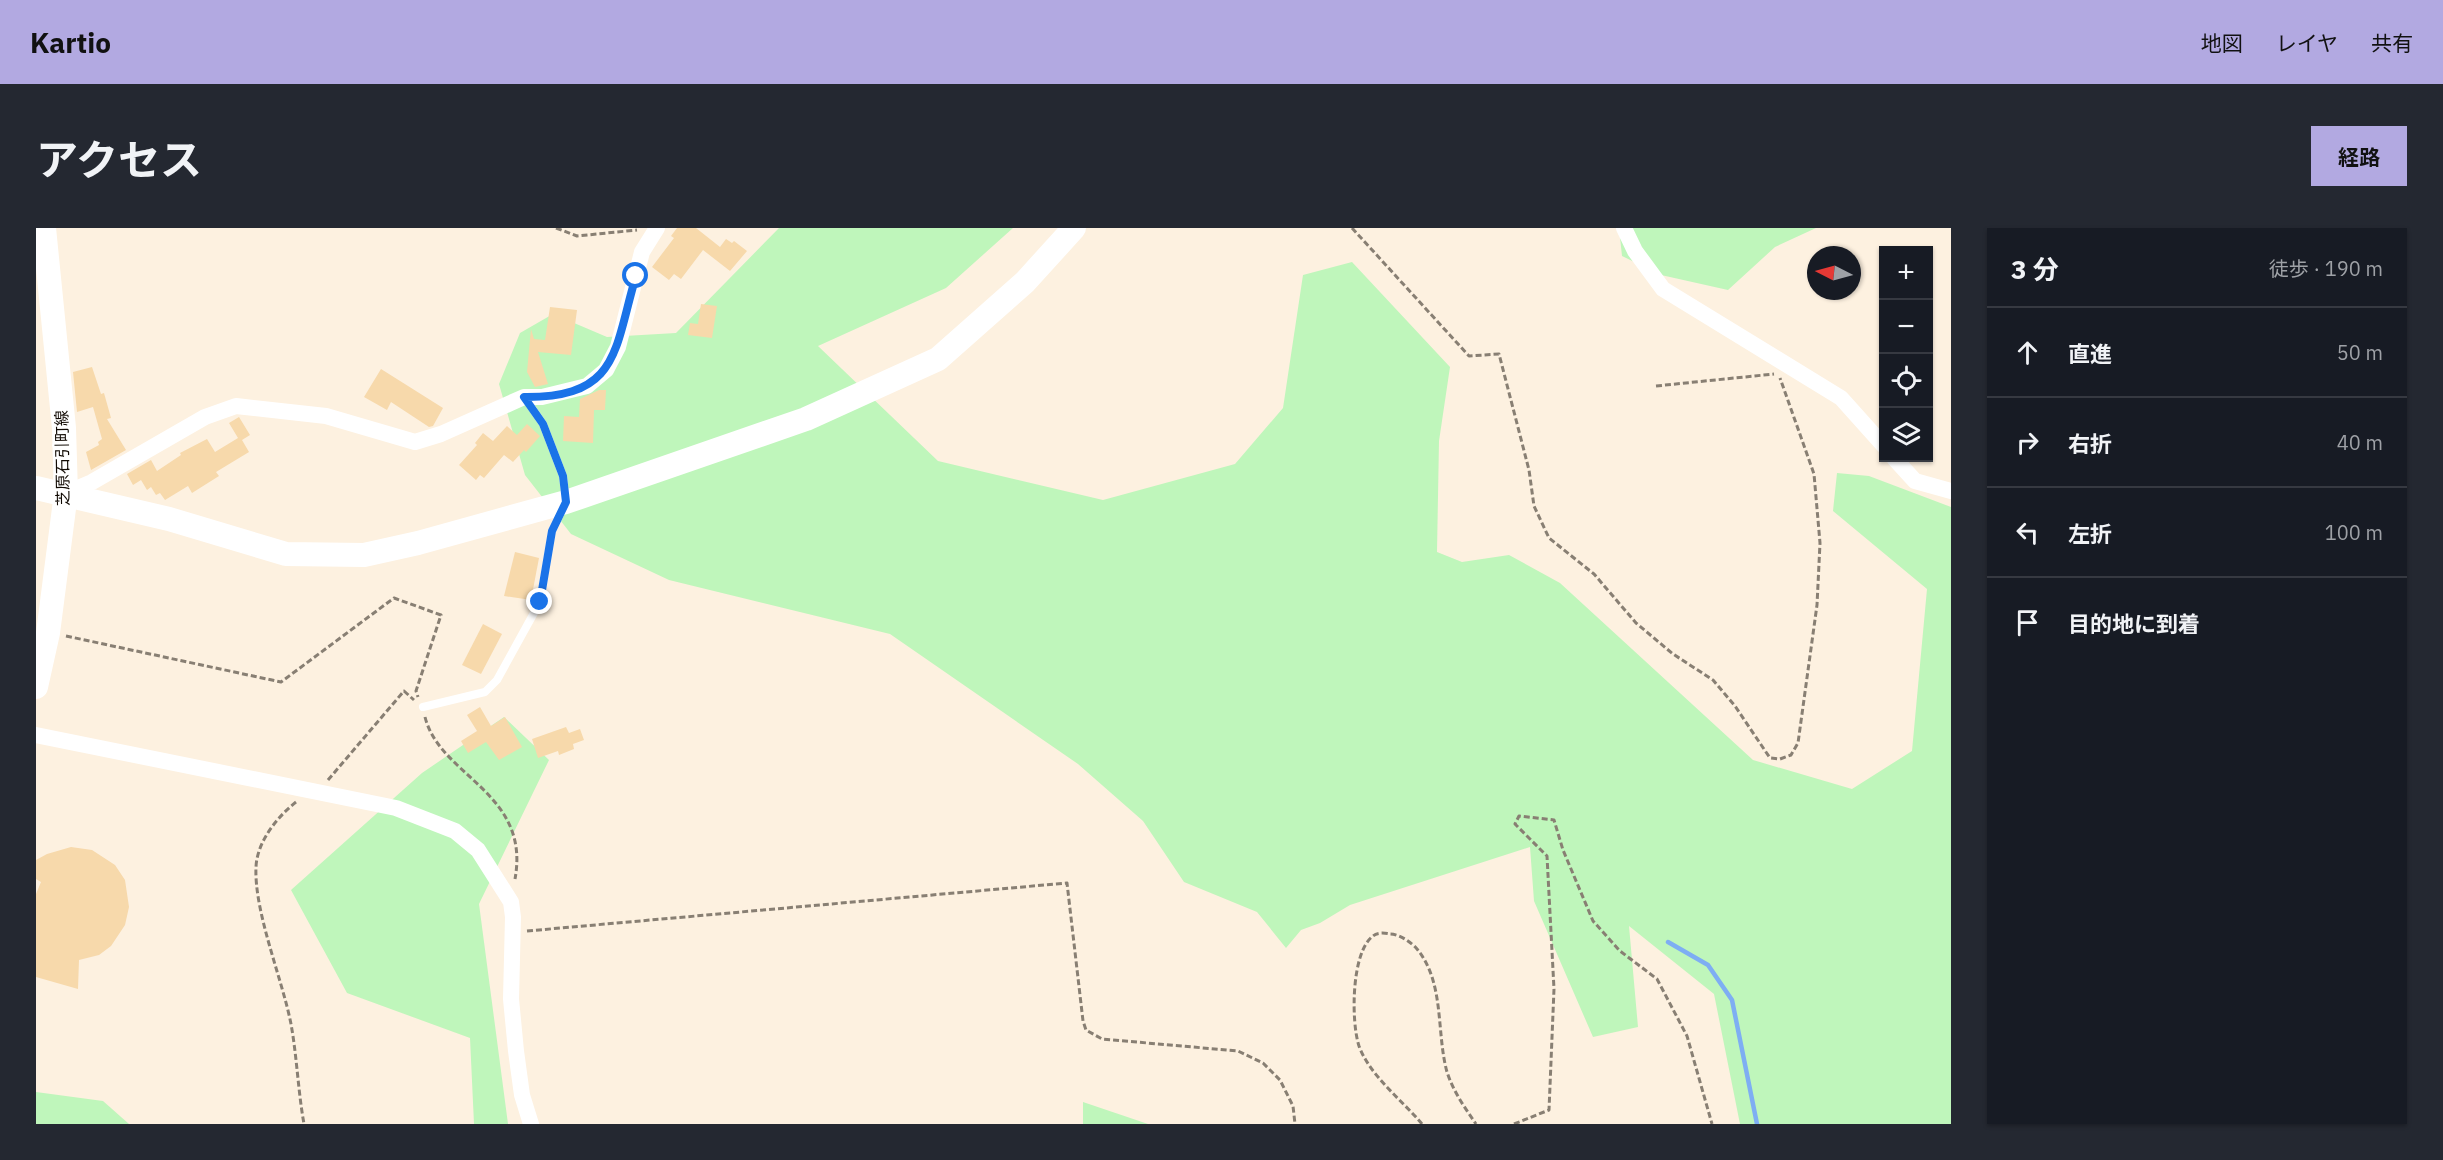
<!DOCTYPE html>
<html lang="ja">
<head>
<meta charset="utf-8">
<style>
  :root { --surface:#171b24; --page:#242831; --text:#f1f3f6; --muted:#9ea1a6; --line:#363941; --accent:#b2a9e1 }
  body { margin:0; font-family:"IBM Plex Sans","Noto Sans JP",sans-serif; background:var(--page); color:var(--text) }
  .controls { position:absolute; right:18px; top:18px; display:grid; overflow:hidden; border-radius:0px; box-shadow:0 2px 4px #0004 }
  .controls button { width:54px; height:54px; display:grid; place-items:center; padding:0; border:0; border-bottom:2px solid var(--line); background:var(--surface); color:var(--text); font:30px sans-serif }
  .compass { position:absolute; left:1771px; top:18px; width:54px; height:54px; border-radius:50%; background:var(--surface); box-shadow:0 2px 4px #0004; rotate:276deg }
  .stop { position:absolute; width:18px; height:18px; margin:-14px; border:4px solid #1a73e8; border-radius:50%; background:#fff }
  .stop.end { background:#1a73e8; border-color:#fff; box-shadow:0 2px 6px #0008 }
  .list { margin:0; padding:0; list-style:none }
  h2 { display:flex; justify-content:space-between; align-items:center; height:78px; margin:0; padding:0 24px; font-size:26px }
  h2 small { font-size:20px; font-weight:400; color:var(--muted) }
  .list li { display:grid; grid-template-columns:39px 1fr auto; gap:18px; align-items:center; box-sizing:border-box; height:90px; padding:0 24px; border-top:2px solid var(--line) }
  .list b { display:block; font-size:22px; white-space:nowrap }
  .list em { font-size:20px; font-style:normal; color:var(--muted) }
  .icon { flex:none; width:33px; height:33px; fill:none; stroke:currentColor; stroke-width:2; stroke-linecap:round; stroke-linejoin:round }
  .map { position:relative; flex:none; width:1915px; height:896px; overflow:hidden; border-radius:0px }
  header { display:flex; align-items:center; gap:36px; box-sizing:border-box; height:84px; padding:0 30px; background:var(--accent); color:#111 }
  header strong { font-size:28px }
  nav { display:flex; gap:33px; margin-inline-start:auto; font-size:21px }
  .intro { display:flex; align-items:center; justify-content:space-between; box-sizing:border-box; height:144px; padding:0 36px }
  h1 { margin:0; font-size:42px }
  .button { padding:15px 27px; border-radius:0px; background:var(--accent); color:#111; font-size:21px; font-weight:700 }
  main { display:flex; gap:36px; padding:0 36px }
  aside { flex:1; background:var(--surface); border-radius:0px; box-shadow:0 2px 4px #0004 }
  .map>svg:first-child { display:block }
  .green { fill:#bff6bb }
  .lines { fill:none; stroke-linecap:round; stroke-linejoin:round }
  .stream { stroke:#7eaef3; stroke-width:4.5 }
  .building { fill:#f7d9ab }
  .path { stroke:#887f73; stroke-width:3; stroke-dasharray:6 3; stroke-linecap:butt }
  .lane { stroke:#fff; stroke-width:8 }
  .street { stroke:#fff; stroke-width:16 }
  .secondary { stroke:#fff; stroke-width:24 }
  .route { stroke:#1a73e8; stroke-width:8 }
  .labels { text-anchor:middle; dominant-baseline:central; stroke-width:4.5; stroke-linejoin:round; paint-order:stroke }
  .street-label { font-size:16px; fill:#110a03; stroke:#fff }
</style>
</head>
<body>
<header>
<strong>Kartio</strong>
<nav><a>地図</a><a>レイヤ</a><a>共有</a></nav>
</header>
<div class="intro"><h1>アクセス</h1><a class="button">経路</a></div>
<main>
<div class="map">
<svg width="1915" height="896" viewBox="0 0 1915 896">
  <rect width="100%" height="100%" fill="#fdf1e0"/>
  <g class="green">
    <polygon points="743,0 977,0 910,60 782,118 902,233 1067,272 1199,236 1247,180 1267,47 1316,34 1414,139 1403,213 1401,324 1426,334 1473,327 1524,355 1717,532 1816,561 1876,523 1891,361 1797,283 1801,245 1833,248 1915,279 1915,896 1704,896 1678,766 1593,698 1602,799 1557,809 1498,673 1494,619 1314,677 1284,695 1265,702 1250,720 1221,684 1148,654 1107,593 1042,536 854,406 633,352 535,306 489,247 463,156 484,105 517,86 571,109 640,105"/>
    <polygon points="1583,0 1780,0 1739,19 1692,62 1625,47 1586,28"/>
    <polygon points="468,489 513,532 443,676 472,896 438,896 434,810 311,765 255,662 386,545"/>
    <polygon points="0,864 67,873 93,896 0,896"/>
    <polygon points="1047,874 1112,896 1047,896"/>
  </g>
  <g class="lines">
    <polyline class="stream" points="1632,714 1672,737 1696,772 1721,896"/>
  </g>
  <g class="building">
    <polygon points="641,0 660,0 684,19 690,11 696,15 698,13 711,23 694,43 667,22 645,51 638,46 633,52 616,39 638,10 635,8"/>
    <polygon points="665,76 681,78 676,110 652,107 654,95 662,96"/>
    <polygon points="514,79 541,82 535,127 502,124 512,156 499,159 491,144 495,101 498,111 509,112"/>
    <polygon points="56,139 65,166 68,165 75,190 71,191 90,222 55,242 50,224 63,217 62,214 66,211 57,179 41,184 37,144"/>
    <polygon points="345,141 407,180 397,198 393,199 355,174 351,182 328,169"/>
    <polygon points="563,162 570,162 569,182 558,182 557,215 527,213 528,188 543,189 544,171"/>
    <polygon points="203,189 214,207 206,212 213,224 180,244 183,248 156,265 152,258 129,272 124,265 120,267 115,259 111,262 105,252 97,257 91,246 115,232 121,243 145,227 144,225 171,211 179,224 202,210 193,195"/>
    <polygon points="491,196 504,208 490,224 488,222 477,234 468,227 448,250 444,247 440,252 423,237 441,217 439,215 447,205 457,213 471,198 481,207"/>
    <polygon points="479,324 503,330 495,372 468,368"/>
    <polygon points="447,396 466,406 445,446 426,437"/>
    <polygon points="444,479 455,498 469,489 486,519 463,532 450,514 432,525 425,513 441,503 431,487"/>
    <polygon points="530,499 533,505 544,501 548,512 537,516 538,521 523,527 522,523 502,530 496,511"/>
    <polygon points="35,619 56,622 79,637 89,652 93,679 89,697 75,718 63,727 43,732 42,761 0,749 0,666 5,654 0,651 0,632 11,626"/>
  </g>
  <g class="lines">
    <g class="path">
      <polyline points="520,0 541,8 601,2"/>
      <polyline points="1316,0 1433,128 1463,126 1493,242 1498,278 1513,310 1558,346 1600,395 1637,426 1677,452 1699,478 1734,530 1744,531 1755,527 1762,515 1781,377 1784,315 1778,246 1744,150"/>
      <polyline points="1620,158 1738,146"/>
      <polyline points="30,408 245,454 358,370 405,387 380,463 382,469"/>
      <path d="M389,489C404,549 495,564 479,651"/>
      <polyline points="292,552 368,463 378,472"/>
      <path d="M260,574C241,589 221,614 220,639C218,684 246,750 255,796C261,829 262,863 268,896"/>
      <polyline points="491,703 1031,655 1047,793 1050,802 1066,811 1202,823 1227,835 1244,852 1257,878 1259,896"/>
      <path d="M1386,896C1365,871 1334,848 1323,818C1315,794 1315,724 1337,708C1342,704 1349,705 1354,706C1363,706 1375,714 1381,721C1409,755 1400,804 1411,844C1417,863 1429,880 1440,896"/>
      <polyline points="1478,896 1513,882 1518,761 1511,628 1479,596 1483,588 1518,592 1527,622 1557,693 1584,723 1621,751 1651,808 1676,896"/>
    </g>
    <polyline class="lane" points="387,479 449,464 461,452 504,374 516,303 530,274 527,248 507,196 489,170"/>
    <g class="street">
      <polyline points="1588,0 1599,23 1627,61 1805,170 1848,218"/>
      <polyline points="1858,230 1879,253 1915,263"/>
      <polyline points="30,265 56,254 169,189 200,178 290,188 379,214 405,206 488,169 506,169 551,158 570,142 582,119 606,24 621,0"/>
      <polyline points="0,507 360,580 419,603 442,622 475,674 477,689 475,771 480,823 486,867 495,896"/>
    </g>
    <g class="secondary">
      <polyline points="0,260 133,291 250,326 328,327 382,315 530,274 770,191 902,131 989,54 1038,0"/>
      <polyline points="0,459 12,405 30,265 28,200 8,0"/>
    </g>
  </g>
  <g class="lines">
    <path class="route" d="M504,374L516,303L530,274L527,248L507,196L488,169C584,170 578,121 600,48"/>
  </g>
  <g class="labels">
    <g class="street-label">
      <text transform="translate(26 230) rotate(-91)">芝原石引町線</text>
    </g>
  </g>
</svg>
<div class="controls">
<button>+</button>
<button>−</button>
<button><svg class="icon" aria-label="locate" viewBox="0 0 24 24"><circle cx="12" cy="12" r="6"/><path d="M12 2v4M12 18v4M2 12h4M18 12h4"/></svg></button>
<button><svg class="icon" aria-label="layers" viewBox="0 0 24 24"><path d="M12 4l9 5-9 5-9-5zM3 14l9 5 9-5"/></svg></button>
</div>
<svg class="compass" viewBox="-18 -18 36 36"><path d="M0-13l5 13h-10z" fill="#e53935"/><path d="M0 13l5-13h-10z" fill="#9ea1a6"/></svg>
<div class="stop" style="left:600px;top:48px"></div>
<div class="stop end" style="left:504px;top:374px"></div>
</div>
<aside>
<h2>3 分<small>徒歩 · 190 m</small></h2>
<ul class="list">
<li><svg class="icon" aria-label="ahead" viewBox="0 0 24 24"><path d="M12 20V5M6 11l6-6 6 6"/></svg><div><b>直進</b></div><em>50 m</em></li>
<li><svg class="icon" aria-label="right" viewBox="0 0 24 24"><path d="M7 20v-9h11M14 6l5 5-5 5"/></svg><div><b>右折</b></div><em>40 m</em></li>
<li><svg class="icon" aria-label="left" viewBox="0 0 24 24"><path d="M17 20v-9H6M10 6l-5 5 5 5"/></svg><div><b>左折</b></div><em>100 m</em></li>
<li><svg class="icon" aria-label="arrive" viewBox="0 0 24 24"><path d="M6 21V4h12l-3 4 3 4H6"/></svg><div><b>目的地に到着</b></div></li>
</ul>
</aside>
</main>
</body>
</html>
